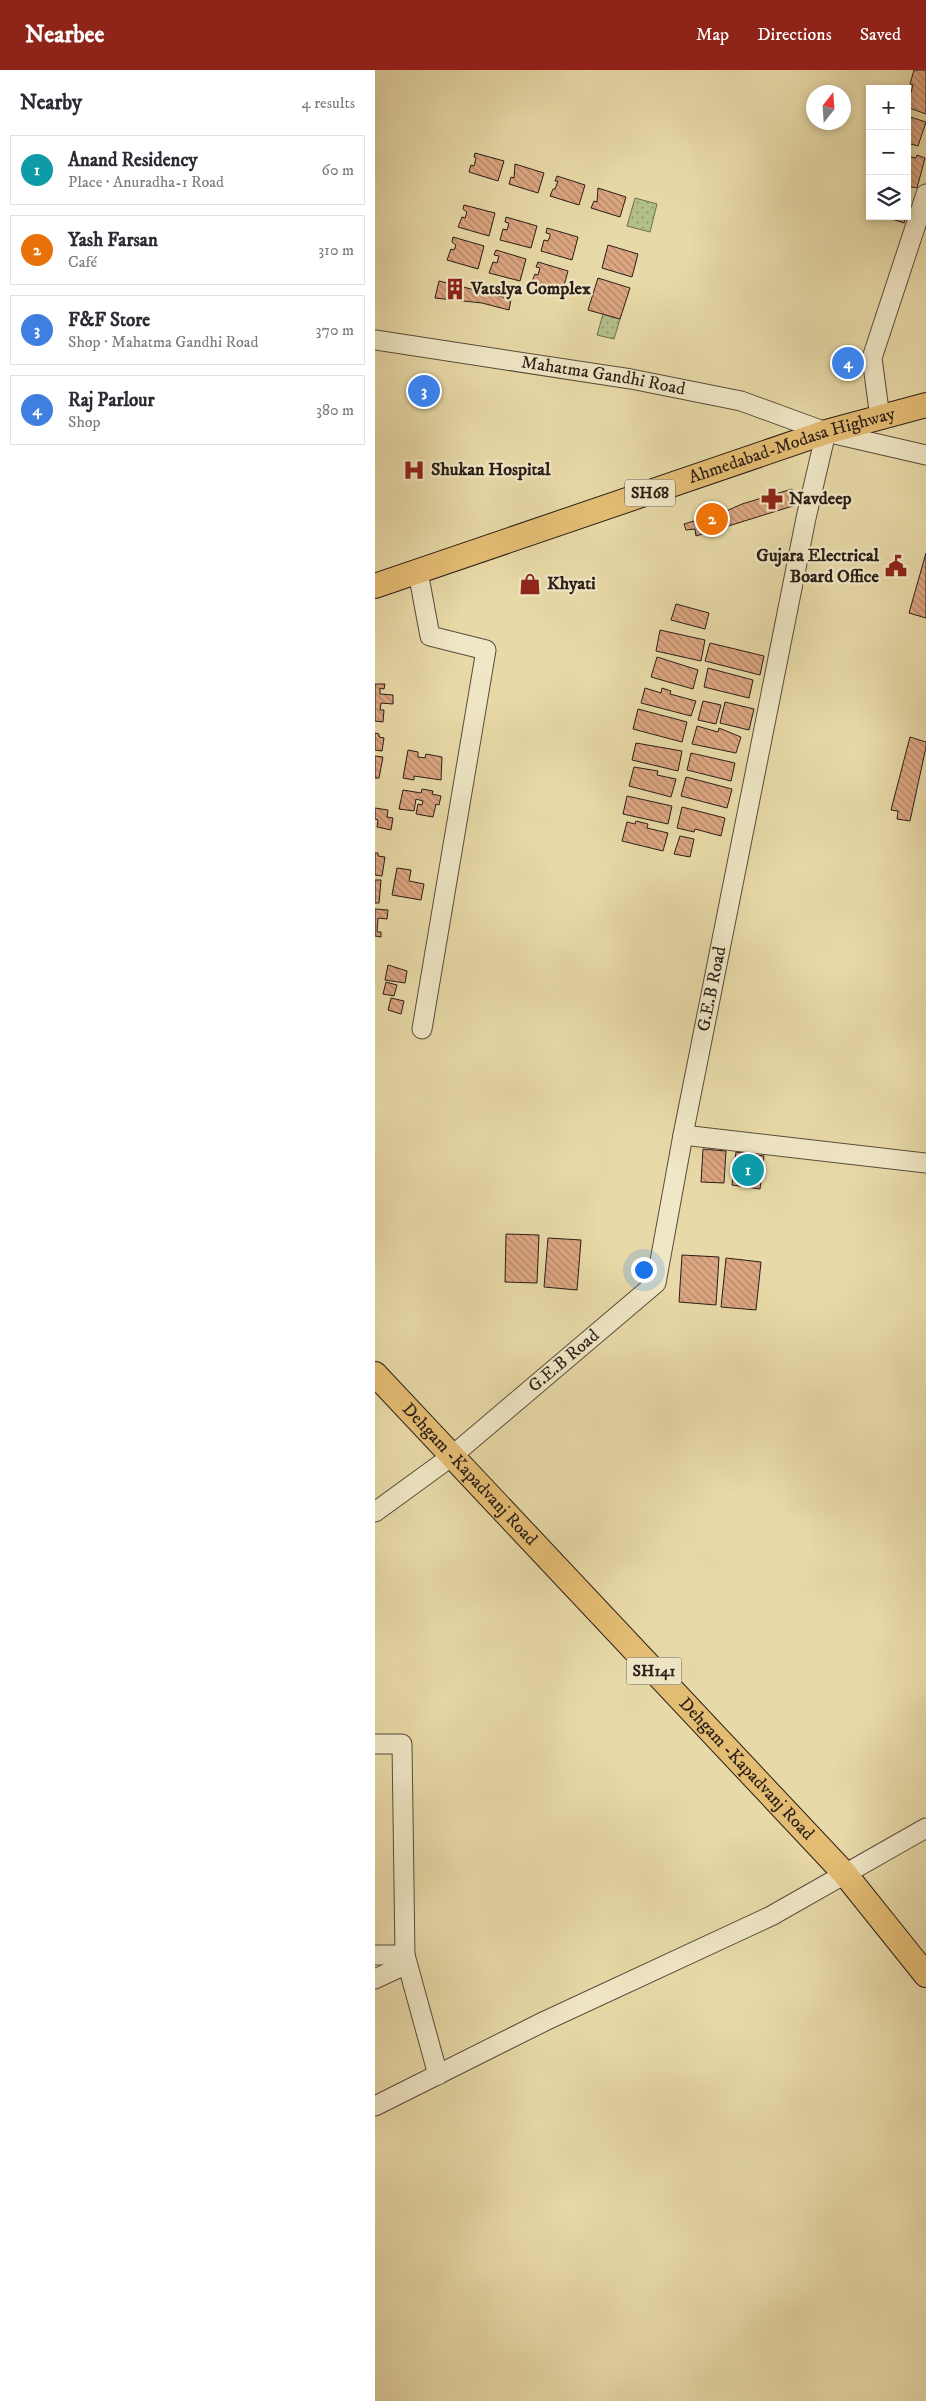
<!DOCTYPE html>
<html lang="en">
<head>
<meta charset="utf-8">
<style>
  :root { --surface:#fff; --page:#f7f7f7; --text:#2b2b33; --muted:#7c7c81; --line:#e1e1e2; --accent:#8f2418 }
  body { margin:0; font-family:"IM FELL DW Pica",serif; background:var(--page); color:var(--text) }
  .controls { position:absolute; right:15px; top:15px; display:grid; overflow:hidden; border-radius:0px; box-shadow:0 2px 8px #0003 }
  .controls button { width:45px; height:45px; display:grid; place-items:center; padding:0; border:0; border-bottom:1px solid var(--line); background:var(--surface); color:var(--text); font:25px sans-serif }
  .compass { position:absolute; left:431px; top:15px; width:45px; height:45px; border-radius:50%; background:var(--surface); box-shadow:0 2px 8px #0003; rotate:17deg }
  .you { position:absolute; left:268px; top:1199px; width:18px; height:18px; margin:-12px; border:4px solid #fff; border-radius:50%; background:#1a73e8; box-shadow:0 0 0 8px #1a73e833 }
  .badge { display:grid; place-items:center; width:32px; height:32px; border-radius:50%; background:var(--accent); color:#fff; font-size:16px; font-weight:700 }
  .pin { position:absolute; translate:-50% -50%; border:2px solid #fff; box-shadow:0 1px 5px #0006 }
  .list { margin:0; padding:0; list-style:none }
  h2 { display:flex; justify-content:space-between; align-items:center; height:65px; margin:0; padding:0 20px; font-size:21px }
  h2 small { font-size:16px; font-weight:400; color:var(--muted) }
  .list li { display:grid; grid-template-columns:32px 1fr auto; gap:15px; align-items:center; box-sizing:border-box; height:70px; margin:0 10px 10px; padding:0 10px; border:1px solid var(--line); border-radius:0px }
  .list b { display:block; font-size:19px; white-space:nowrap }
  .list p { margin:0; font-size:16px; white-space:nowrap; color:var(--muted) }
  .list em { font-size:16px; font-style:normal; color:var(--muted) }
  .icon { flex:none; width:28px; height:28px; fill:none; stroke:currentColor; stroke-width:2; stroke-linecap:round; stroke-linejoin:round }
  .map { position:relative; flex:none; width:551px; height:2331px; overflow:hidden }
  header { display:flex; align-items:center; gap:30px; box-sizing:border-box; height:70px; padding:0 25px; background:var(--accent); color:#fff }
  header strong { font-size:24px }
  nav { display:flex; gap:28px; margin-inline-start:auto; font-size:18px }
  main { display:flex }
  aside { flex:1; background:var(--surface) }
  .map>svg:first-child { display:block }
  .park { fill:url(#park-dots); stroke:#6e6e50 }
  .building { fill:url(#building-back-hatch); stroke:#291d17 }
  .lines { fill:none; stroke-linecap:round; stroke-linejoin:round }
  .minor-casing { stroke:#594c3b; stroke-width:21 }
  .major-casing { stroke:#291d17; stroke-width:26 }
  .minor { stroke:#f0e7c6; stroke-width:19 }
  .major { stroke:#e4bd74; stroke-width:24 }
  .labels { text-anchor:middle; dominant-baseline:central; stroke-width:4.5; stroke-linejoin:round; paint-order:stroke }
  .shield { fill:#f0e7c6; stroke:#655a4c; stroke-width:1 }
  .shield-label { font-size:16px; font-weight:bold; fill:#291d17 }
  .poi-label { font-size:18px; font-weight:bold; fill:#291d17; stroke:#f0e7c6; text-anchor:start }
  .street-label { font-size:18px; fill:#291d17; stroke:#f0e7c6 }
</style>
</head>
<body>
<header>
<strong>Nearbee</strong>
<nav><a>Map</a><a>Directions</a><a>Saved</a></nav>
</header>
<main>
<aside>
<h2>Nearby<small>4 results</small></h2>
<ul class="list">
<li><span class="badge" style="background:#0f9aa8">1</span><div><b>Anand Residency</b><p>Place · Anuradha-1 Road</p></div><em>60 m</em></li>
<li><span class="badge" style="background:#e8710a">2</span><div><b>Yash Farsan</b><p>Café</p></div><em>310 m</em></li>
<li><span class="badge" style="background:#3f7fe0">3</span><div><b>F&amp;F Store</b><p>Shop · Mahatma Gandhi Road</p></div><em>370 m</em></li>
<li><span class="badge" style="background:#3f7fe0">4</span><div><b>Raj Parlour</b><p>Shop</p></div><em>380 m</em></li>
</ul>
</aside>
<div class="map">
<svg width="551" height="2331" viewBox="0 0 551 2331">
  <defs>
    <pattern id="park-dots" width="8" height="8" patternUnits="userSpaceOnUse" patternTransform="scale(1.25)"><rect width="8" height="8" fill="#b3c08a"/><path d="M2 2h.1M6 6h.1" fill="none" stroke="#929b70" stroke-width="1.8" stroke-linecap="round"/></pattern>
    <pattern id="building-back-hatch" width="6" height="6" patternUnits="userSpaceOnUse" patternTransform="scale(1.25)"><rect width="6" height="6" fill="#dda782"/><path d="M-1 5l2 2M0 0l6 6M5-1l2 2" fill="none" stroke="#b38769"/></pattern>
  </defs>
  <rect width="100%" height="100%" fill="#e8daa8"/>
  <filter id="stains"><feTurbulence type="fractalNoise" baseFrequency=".004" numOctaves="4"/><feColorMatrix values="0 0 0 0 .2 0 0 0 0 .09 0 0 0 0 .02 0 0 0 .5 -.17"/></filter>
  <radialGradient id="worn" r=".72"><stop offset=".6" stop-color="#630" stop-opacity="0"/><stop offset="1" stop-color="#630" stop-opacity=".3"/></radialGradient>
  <g class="park">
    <polygon points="260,128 282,134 275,162 252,156"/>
    <polygon points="228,244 245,249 239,269 222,265"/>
  </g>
  <g class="building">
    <polygon points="539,0 551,0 551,44 532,37 538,15 535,14"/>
    <polygon points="532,46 551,52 543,76 532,73"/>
    <polygon points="100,83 129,91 123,111 94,102 96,95 99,96 101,88 99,87"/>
    <polygon points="542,85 550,88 542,118 532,116 532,86 541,88"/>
    <polygon points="140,94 169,103 163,123 134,114 136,107 139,108"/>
    <polygon points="182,106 210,115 204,135 175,126 178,119 180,119 183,111 180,111"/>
    <polygon points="223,118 251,127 245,147 216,138 219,131 222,132"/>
    <polygon points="89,135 120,143 114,166 83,157 87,147 90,148 92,142 88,139"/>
    <polygon points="508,146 531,146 529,153"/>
    <polygon points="131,147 162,156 156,178 125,170 128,159 132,160 134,153 130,152"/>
    <polygon points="172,158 203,167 197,190 166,181 169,170 173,171 175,166 175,164 171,163"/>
    <polygon points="78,167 109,176 103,199 72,190 76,179 79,180 81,175 77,172"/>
    <polygon points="233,175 263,184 257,207 227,198"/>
    <polygon points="121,180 151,189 145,211 114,203 118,192 122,193 124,186 119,185"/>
    <polygon points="163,192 193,201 187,223 156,214 160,204 163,205 165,198 161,197"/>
    <polygon points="223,208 255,218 245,249 213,240"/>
    <polygon points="64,211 136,229 134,240 107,233 60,228"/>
    <polygon points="417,419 423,425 421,435 321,466 320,459 311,460 309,454 349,442 367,434"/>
    <polygon points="551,483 551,548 534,543"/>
    <polygon points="301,534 334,543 330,559 296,550"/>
    <polygon points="285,560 330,570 326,591 281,581"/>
    <polygon points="335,573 389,586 385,605 330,591"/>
    <polygon points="282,587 323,600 318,619 276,607"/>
    <polygon points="333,598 378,610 374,628 329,617"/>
    <polygon points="0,614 10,614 9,619 5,618 5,624 18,625 18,634 6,633 5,640 9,640 8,652 0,651"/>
    <polygon points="270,618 286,623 287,618 296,621 295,624 321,631 316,646 266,633"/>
    <polygon points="328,631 346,635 341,654 323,650"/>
    <polygon points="350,632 379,639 374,660 345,653"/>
    <polygon points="263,639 312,652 307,672 258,659"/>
    <polygon points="322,656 343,662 344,658 366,667 361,683 317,674"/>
    <polygon points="0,663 4,664 4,667 9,668 7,681 0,680"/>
    <polygon points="535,667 551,672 551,677 535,751 522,749 523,741 516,740"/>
    <polygon points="261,673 307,681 303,701 257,690"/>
    <polygon points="33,680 43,682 43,687 50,688 51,684 67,687 66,710 39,706 39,710 28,708"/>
    <polygon points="316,683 360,693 356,711 312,700"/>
    <polygon points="0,686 8,687 4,708 0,708"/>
    <polygon points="259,697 283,701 282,705 301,709 296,727 254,716"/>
    <polygon points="311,707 357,719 352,738 306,726"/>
    <polygon points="47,719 58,721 57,724 66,726 64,735 61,734 58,747 41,744 43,734 47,735 48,731 41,729 39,741 24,739 28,720 46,723"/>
    <polygon points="252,726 297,736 293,754 248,744"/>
    <polygon points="307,737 350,748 346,766 320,759 319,762 302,758"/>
    <polygon points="0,738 13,740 12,747 18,748 16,760 2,757 3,750 0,749"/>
    <polygon points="261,751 273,754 272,758 293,763 288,781 247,771 252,752 260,754"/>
    <polygon points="305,766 319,769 315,787 299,784"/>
    <polygon points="0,783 3,783 3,786 10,787 7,806 0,805"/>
    <polygon points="22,798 36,800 34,811 49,814 46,830 17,825"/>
    <polygon points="0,810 6,810 4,833 0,833"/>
    <polygon points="0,839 13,840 12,849 3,848 2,862 6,862 6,867 0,866"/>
    <polygon points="13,895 32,901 30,913 10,910"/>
    <polygon points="11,912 22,915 19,926 8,924"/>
    <polygon points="16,928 29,931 26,944 13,940"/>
    <polygon points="328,1079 351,1081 349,1113 326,1112"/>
    <polygon points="361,1082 389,1086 385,1119 357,1115"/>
    <polygon points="131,1164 164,1165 162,1213 130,1212"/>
    <polygon points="173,1168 206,1170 202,1220 169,1217"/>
    <polygon points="307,1185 344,1187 341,1235 304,1232"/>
    <polygon points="351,1188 386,1192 381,1240 346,1237"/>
  </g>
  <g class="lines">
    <g class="minor-casing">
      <g id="minor">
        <path id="s1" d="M0,270L256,309L366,331L451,362L551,385"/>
        <polyline points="505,348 497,288 551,124"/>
        <polyline points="43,502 55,566 111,580 47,959"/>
        <polyline points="308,1065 551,1093"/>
        <path id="s2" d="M0,1442L77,1386L281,1213L308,1065L431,448L451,362"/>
        <polyline points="0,1674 27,1674 30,1885 0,1885"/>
        <polyline points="30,1885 63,2005"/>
        <polyline points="0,1909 32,1894"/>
        <polyline points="0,2036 170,1951 396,1846 551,1758"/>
      </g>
    </g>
    <g class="major-casing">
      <g id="major">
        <path id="s3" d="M0,516L451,362L551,335"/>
        <path id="s4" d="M0,1304L470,1804L551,1905"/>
      </g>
    </g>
    <use href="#minor" class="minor"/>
    <use href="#major" class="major"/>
  </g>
  <defs>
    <g id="building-bare" transform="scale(1.725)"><path d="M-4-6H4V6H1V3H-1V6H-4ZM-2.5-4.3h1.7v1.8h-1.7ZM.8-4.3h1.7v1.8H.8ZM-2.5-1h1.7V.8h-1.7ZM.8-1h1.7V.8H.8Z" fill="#8f2418" stroke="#f0e7c6" stroke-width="2.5" paint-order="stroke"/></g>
    <g id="hospital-bare" transform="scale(1.725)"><path d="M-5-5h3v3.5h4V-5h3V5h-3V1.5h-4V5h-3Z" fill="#8f2418" stroke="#f0e7c6" stroke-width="2.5" paint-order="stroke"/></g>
    <g id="pharmacy-bare" transform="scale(1.725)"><path d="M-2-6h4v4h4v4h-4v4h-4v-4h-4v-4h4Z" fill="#8f2418" stroke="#f0e7c6" stroke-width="2.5" paint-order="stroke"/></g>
    <g id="civic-bare" transform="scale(1.725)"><path d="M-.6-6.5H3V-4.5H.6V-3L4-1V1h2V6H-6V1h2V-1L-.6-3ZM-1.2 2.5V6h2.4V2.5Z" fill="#8f2418" stroke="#f0e7c6" stroke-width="2.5" paint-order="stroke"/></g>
    <g id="shop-bare" transform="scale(1.725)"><path d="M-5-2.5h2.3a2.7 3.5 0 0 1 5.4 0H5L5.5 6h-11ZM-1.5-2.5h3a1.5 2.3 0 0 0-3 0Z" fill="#8f2418" stroke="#f0e7c6" stroke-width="2.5" paint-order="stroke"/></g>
  </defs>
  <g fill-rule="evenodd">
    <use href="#building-bare" x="80" y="219"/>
    <use href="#hospital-bare" x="39" y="400"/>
    <use href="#pharmacy-bare" x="397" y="429"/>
    <use href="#civic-bare" x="521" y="496"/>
    <use href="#shop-bare" x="155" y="514"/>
  </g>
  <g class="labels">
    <g class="shield">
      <rect x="250" y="409.5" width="50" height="27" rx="4"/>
      <rect x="251.5" y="1587.5" width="55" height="27" rx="4"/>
    </g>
    <g class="shield-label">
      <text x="275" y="423">SH68</text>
      <text x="279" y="1601">SH141</text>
    </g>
    <g class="poi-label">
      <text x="96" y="219">Vatslya Complex</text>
      <text x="56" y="400">Shukan Hospital</text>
      <text x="414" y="429">Navdeep</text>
      <text x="504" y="486" text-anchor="end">Gujara Electrical<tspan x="504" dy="21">Board Office</tspan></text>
      <text x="172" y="514">Khyati</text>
    </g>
    <g class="street-label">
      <text stroke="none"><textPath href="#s1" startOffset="231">Mahatma Gandhi Road</textPath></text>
      <text stroke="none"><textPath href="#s3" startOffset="440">Ahmedabad-Modasa Highway</textPath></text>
      <text stroke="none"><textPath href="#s2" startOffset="662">G.E.B Road</textPath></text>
      <text stroke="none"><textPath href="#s2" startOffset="242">G.E.B Road</textPath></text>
      <text stroke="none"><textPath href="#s4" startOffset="138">Dehgam -Kapadvanj Road</textPath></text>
      <text stroke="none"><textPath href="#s4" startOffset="542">Dehgam -Kapadvanj Road</textPath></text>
    </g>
  </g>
  <rect width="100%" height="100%" filter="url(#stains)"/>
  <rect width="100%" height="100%" fill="url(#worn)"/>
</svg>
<div class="controls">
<button>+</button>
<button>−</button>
<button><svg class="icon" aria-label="layers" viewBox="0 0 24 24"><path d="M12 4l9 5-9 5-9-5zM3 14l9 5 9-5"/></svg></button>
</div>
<svg class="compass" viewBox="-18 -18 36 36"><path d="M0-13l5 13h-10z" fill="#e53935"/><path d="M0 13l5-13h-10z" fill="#7c7c81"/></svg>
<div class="you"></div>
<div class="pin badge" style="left:373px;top:1100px;background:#0f9aa8">1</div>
<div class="pin badge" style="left:337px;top:449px;background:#e8710a">2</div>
<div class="pin badge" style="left:49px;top:321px;background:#3f7fe0">3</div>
<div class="pin badge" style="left:473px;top:293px;background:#3f7fe0">4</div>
</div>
</main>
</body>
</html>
